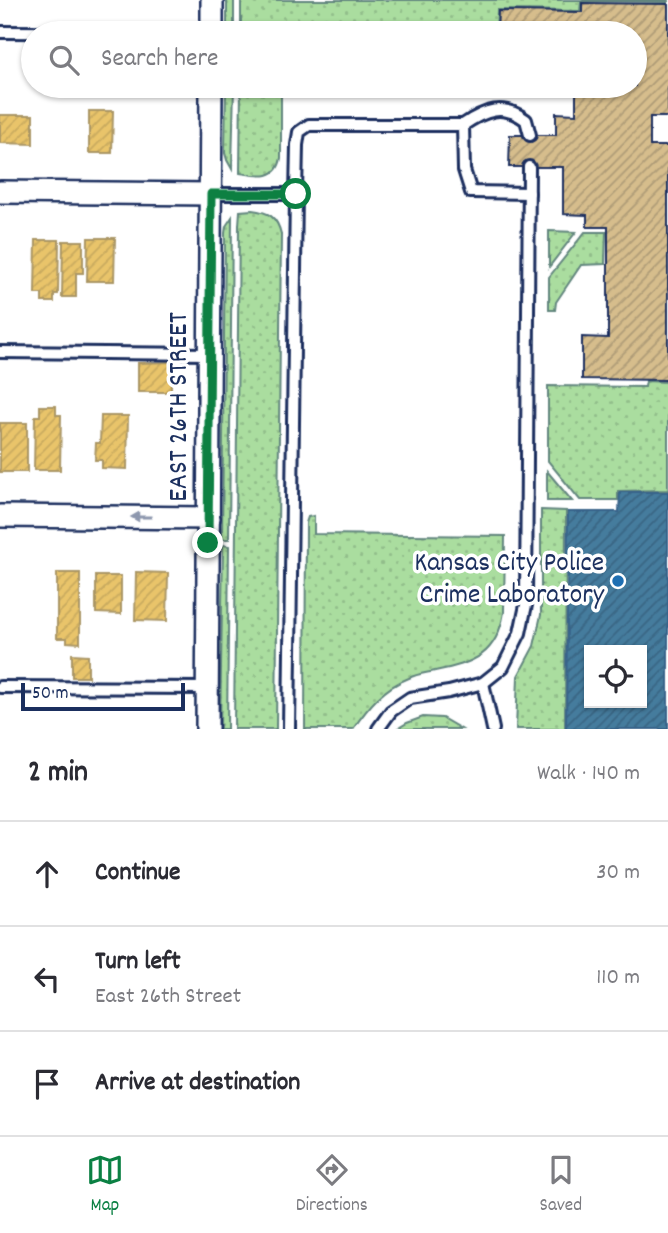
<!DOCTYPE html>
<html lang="en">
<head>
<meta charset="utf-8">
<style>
  :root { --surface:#fff; --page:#f7f7f7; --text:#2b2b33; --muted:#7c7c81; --line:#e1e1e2; --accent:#0b8043 }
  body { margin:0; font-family:Dekko,sans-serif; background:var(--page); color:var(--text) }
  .controls { position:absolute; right:21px; bottom:21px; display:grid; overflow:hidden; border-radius:0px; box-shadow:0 2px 5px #0004 }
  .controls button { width:63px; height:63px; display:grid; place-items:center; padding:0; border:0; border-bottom:2px solid var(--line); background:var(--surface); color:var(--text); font:35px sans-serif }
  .scale { position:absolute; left:21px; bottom:18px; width:164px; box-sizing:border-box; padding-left:7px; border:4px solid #1b2f5e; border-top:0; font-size:19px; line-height:24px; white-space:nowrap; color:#1b2f5e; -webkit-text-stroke:5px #fff; paint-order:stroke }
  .stop { position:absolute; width:21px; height:21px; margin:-16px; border:5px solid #0b8043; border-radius:50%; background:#fff }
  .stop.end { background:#0b8043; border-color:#fff; box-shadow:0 2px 7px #0008 }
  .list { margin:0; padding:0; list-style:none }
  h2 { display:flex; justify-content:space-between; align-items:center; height:91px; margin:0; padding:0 28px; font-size:30px }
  h2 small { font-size:23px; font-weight:400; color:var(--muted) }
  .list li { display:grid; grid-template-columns:46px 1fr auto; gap:21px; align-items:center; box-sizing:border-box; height:105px; padding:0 28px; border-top:2px solid var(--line) }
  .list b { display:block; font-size:26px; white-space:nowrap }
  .list p { margin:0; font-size:23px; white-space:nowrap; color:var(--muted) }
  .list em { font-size:23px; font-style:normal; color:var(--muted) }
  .icon { flex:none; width:38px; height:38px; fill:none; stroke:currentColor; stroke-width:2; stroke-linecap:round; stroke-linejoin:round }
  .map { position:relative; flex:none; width:668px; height:729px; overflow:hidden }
  .search { position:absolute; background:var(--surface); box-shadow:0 2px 5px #0004; left:21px; right:21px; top:21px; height:77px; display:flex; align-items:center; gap:18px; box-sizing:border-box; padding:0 24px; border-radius:38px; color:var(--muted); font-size:26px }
  .sheet { height:406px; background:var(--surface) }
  nav { display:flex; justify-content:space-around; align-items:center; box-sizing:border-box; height:98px; border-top:2px solid var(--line); background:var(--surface); font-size:19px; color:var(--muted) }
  nav a { display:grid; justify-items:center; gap:4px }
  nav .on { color:var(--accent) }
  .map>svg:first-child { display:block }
  .grass { fill:url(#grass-dots); stroke:#62867e; stroke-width:2 }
  .homes { fill:url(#homes-hatch); stroke:#ab9766; stroke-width:2 }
  .public { fill:url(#public-hatch); stroke:#38648a; stroke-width:2; fill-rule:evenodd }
  .building { fill:url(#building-hatch); stroke:#1b2f5e; stroke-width:2 }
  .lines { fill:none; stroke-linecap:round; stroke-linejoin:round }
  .lane-casing { stroke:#1b2f5e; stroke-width:16 }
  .street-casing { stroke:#1b2f5e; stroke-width:26 }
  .lane { stroke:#fff; stroke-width:10 }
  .street { stroke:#fff; stroke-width:21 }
  .oneway { fill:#8d97ae }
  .route { stroke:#0b8043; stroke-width:9 }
  .poi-dot { fill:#1f6fb2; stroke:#fff; stroke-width:2.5 }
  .labels { text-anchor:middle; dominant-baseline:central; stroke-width:7; stroke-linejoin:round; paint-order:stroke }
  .street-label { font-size:28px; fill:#1b2f5e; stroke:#fff }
  .poi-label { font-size:28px; fill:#1b2f5e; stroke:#fff; text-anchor:end }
</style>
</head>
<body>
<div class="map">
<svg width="668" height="729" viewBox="0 0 668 729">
  <defs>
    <pattern id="grass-dots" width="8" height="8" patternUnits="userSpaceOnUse" patternTransform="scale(1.75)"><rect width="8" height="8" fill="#aadd9f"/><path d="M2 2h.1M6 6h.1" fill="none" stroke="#92be8b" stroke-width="1.8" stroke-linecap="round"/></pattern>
    <pattern id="homes-hatch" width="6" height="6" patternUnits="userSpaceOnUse" patternTransform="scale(1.75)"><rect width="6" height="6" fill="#e9c46a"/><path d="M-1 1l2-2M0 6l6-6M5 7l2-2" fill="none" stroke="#c7a95e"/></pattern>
    <pattern id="public-hatch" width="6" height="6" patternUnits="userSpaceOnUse" patternTransform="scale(1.75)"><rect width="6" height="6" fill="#457b9d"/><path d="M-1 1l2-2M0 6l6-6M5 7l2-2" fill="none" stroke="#396583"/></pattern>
    <pattern id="building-hatch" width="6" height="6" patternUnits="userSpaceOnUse" patternTransform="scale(1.75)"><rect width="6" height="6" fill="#d6bd8c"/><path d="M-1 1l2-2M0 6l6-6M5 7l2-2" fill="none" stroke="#ad9a76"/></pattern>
  </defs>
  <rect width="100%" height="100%" fill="#fff"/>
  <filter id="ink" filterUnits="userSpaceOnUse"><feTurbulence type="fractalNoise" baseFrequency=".0143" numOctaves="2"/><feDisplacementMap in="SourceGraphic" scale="14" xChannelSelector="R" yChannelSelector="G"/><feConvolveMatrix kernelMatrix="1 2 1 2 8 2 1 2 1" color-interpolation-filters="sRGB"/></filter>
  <g filter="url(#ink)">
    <g class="grass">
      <rect x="227" y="0" width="7" height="33"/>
      <polygon points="241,0 668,0 668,2 581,1 580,11 497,10 496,33 241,33"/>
      <polygon points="226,86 234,86 232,169 227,160 225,153"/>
      <path d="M241,86H308L307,91L281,92V158C277,181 258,176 240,173Z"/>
      <path d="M252,210C269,212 277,217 281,234L276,729H234L239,225L240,211Z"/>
      <polygon points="232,217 229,539 222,539 225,233 226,226"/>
      <polygon points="549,231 576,232 549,267"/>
      <polygon points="585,232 606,232 605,264 581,265 556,302 555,310 549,310 549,277"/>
      <polygon points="646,381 668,382 668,490 618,491 618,500 580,500 548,461 548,386 645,387"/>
      <polygon points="547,471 572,501 547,501"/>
      <polygon points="541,510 566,511 565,729 516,729 518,676 534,646 541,615"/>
      <path d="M314,516V534L505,536L504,612C497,655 474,663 435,671C427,673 417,674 409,678C383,688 368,707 353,729H305L306,523L308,517Z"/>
      <polygon points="223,545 229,546 227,729 220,729"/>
      <polygon points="423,717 442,718 461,729 397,729 407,723"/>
    </g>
    <g class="homes">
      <polygon points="89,111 113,111 112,153 89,153"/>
      <polygon points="0,115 33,115 33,144 0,143"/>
      <polygon points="88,238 115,238 114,281 87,281"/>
      <polygon points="36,240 59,240 58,294 54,294 54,302 42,302 42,294 35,294"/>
      <polygon points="63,241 83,241 83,273 76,273 76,297 62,297"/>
      <polygon points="171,362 171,392 138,392 138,363"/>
      <polygon points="40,406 56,406 56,415 61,415 60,470 34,470 35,416 40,416"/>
      <polygon points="101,416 128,416 127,469 102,468 102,460 95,460 96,443 100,443"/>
      <rect x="0" y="423" width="27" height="49"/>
      <polygon points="136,572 168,573 167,621 135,620"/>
      <polygon points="57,573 80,573 80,643 67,642 67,638 57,638"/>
      <polygon points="96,576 121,576 121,614 96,613"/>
      <polygon points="72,654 88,655 88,677 72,677"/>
    </g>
    <path class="public" d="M620,492H668V729H566L568,512H619ZM589,650H642V703H589Z"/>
    <polygon class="building" points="582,3 668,4 668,117 650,117 650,146 668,146 668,380 582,379 582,337 608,338 608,227 587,227 587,215 563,214 563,167 509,167 510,135 556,135 556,113 576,114 576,86 635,86 635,33 497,33 498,11 582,12"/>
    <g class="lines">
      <g class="lane-casing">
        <g id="lane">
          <polyline points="0,32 212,33"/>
          <polyline points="463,125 464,170 471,192 529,193"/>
          <polyline points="211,194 296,194"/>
          <polyline points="0,352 210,354"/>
          <polyline points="483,683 493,729"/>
          <polyline points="0,687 207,688"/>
          <path d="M289,729L296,194L297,145L299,132L309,125H463C485,110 503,103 526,120L530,135"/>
          <polyline points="378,729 391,711 410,698 449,692 483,683 503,667 520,633 526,605 529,167"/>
        </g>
      </g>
      <g class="street-casing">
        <g id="street">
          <polyline points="212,33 212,0"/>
          <polyline points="0,192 211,194"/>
          <polyline points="0,516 209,518"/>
          <polyline points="207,729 211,86"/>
        </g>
      </g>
      <use href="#lane" class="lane"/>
      <use href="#street" class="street"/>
    </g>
    <defs><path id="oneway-solid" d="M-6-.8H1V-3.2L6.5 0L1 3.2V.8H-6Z" transform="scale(1.75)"/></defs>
    <use class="oneway" href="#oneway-solid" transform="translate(141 517) rotate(-180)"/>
  </g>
  <g class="lines" filter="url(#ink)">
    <polyline class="route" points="208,543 211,194 296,194"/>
  </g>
  <circle class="poi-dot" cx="618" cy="581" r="7"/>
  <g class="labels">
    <g class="street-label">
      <text transform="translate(181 407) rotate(-90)">EAST 26TH STREET</text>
    </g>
    <g class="poi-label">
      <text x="604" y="565">Kansas City Police<tspan x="604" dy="32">Crime Laboratory</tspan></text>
    </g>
  </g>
</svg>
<div class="controls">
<button><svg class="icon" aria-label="locate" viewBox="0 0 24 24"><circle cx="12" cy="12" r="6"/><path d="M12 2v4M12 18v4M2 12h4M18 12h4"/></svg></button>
</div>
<div class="scale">50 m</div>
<div class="stop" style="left:296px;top:194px"></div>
<div class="stop end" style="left:208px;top:543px"></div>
<div class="search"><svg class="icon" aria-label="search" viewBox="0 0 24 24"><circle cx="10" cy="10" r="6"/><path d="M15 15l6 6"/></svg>Search here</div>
</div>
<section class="sheet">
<h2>2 min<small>Walk · 140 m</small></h2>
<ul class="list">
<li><svg class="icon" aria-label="ahead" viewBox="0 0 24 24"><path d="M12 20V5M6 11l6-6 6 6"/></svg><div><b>Continue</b></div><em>30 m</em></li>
<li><svg class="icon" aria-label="left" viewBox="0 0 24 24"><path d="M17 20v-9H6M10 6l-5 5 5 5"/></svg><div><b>Turn left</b><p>East 26th Street</p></div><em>110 m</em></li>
<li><svg class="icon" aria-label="arrive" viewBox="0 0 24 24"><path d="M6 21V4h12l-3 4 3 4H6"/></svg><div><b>Arrive at destination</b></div></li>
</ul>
</section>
<nav>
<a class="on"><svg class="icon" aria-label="map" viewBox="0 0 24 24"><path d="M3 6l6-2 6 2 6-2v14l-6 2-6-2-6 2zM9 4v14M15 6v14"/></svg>Map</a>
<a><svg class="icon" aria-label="directions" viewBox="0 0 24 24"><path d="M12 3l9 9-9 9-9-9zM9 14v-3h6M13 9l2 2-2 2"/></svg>Directions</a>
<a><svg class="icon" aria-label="saved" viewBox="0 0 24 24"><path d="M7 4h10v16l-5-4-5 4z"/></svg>Saved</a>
</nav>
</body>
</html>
